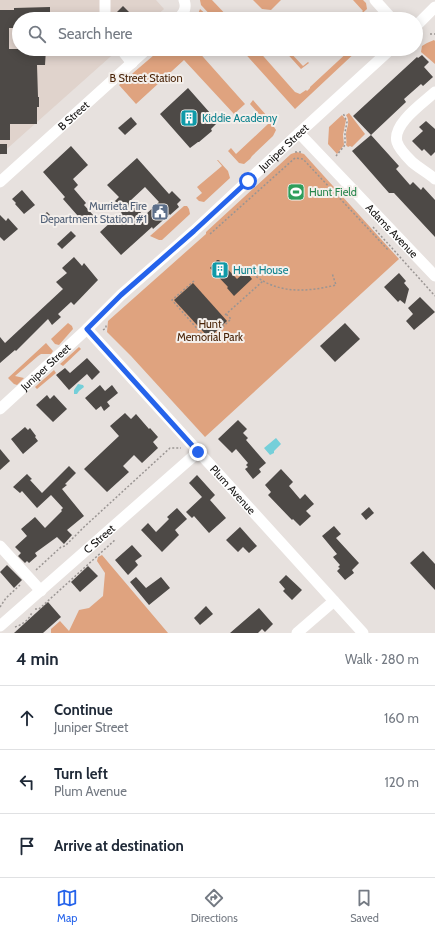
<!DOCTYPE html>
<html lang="en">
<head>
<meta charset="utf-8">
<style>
  :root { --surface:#fff; --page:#f6f6f7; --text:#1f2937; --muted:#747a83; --line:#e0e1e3; --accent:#2563eb }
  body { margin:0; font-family:Cabin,sans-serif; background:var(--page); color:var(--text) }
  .stop { position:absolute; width:12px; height:12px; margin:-9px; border:3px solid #2563eb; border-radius:50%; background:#fff }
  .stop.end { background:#2563eb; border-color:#fff; box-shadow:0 1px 4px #0008 }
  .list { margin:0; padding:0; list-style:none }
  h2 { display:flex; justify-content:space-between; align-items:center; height:52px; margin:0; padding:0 16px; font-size:17px }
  h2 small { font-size:13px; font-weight:400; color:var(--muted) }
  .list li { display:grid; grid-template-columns:26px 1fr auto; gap:12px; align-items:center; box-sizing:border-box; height:64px; padding:0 16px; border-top:1px solid var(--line) }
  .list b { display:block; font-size:15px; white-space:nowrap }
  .list p { margin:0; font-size:13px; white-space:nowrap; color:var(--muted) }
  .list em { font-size:13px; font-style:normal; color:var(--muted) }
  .icon { flex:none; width:22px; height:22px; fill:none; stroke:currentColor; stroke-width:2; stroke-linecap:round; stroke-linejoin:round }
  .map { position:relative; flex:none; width:435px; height:633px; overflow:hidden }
  .search { position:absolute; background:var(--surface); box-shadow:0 2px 10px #0003; left:12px; right:12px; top:12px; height:44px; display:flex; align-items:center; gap:10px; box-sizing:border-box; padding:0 14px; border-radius:22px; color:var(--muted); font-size:15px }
  .sheet { height:244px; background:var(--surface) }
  nav { display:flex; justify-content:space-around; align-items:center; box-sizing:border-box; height:56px; border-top:1px solid var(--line); background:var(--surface); font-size:11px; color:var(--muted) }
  nav a { display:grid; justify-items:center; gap:2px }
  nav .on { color:var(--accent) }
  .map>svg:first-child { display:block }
  .built { fill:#e0d3cc }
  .green { fill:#dfa37f }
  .water { fill:#75cfd9 }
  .building { fill:#4d4946; fill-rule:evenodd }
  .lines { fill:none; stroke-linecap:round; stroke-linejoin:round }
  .path { stroke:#9a9593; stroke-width:1.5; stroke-dasharray:2 2; stroke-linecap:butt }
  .minor { stroke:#fff; stroke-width:11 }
  .route { stroke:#2563eb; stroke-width:5 }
  .labels { text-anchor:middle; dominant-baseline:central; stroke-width:4; stroke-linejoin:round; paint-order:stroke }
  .park-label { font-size:11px; fill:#482206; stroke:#f4efeb }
  .street-label { font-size:11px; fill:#181615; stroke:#f4efeb }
  .culture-label { font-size:11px; fill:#0d838f; stroke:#f4efeb; text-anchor:start }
  .leisure-label { font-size:11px; fill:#27864d; stroke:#f4efeb; text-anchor:start }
  .service-label { font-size:11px; fill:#4e5e75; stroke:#f4efeb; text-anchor:end }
</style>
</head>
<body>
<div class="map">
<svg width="435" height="633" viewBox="0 0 435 633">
  <rect width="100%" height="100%" fill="#e7e1de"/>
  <polygon class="built" points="0,0 156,0 164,9 153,19 19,19 19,49 119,49 0,155"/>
  <g class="green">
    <polygon points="200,0 212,0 230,19 214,19 201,5"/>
    <polygon points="253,0 281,0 271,10 262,9"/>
    <polygon points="353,0 363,0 366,3 367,9 358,17 358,16 363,11"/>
    <polygon points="200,9 208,16 204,19 196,19"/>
    <polygon points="434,40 435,41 435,64 421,52 422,46 427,43"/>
    <polygon points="161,49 196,49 245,104 234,114 184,60 136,104 119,85"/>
    <polygon points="241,49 257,49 295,92 300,94 306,90 307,91 310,88 310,87 351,49 359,49 295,109"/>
    <polygon points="283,49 287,49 303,66 308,62 309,63 301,69"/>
    <polygon points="253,100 267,116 276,130 273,136 252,156 250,159 244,164 239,163 228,151 231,148 236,154 268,124 250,104"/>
    <path d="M349,113L365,134L352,147L350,146L348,147L346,145C347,141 346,139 346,135C346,127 351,123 346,115Z"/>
    <polygon points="342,115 346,120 343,135 344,145 337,154 328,144 329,127"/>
    <polygon points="297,152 304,154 399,259 205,437 131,356 107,332 108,321 206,234 206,232 291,154"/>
    <polygon points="217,160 218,160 228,171 230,178 204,202 199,201 196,198 202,193 197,187 222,166"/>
    <polygon points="184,206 187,206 189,209 190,214 162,240 159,240 150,236"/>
    <polygon points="68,323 72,326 73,329 59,345 55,344 51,339"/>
    <polygon points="46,343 53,351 51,354 41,354 38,356 15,376 24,378 17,385 14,384 8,378"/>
    <polygon points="79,347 81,349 63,366 60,364"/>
    <polygon points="54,370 56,373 37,389 35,387"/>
    <polygon points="102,555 168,633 51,633 51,629 60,621 69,631 79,610 89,608 103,596 105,573 97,561 98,557"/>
  </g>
  <g class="water">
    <polygon points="78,384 83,385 84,387 79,391 77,394 74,394 74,390"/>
    <polygon points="276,438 281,444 274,451 274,453 270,455 264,448"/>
  </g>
  <g class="building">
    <polygon points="123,6 130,13 124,19 112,19 112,17"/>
    <polygon points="50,7 50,19 19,19 19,28 9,28 9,49 46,49 45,65 37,65 38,97 39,97 39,107 37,107 37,124 10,124 10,140 0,140 0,10 14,10 14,8"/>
    <polygon points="422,55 429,62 424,67 433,77 423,86 421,84 404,99 406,102 371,135 353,116 417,57 418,58"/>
    <polygon points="188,88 218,122 211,129 212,131 199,142 198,142 190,148 160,114"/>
    <polygon points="131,117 137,124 125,135 118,128"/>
    <polygon points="426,121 435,129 435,152 431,156 424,149 422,151 412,141 423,131 419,127"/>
    <polygon points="371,135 399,166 396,169 410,185 413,182 421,190 423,187 435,200 435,237 394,193 389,193 352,151"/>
    <rect x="0" y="144" width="7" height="10"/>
    <polygon points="71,146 88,165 73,179 78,185 74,189 86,203 84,205 94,216 85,224 63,199 65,197 43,172"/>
    <path d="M137,158L169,194L172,191L181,200L177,204L179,207L170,215V214L153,229L152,227L121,255L100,232L124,210L115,201L119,197L107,185ZM145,187L159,202L144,216L130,201Z"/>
    <polygon points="22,190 35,205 24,214 15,204 16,203 12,199"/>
    <polygon points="47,212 52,217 45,223 40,218"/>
    <polygon points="0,215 6,221 8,218 18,229 4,241 0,237"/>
    <polygon points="71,231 76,236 62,249 57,244"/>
    <polygon points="74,257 82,266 84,263 98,280 74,305 71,302 58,314 61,317 52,325 48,319 16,351 15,350 0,363 0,337 5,343 63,289 56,282 67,273 62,268"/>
    <polygon points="217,260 219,260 237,279 246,271 252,279 234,296 227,288 228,287 210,268"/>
    <polygon points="399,273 406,281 404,283 409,289 405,304 400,300 398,302 384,287"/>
    <polygon points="193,283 227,321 209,338 174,300"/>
    <polygon points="420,297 435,312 414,330 406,321 413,314 408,308"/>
    <polygon points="345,323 360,339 335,362 320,346"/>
    <polygon points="87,358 100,372 92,380 87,374 69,390 56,375 65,368 70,373"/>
    <polygon points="100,385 105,391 112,385 118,393 107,402 110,406 104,411 101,406 96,410 85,398"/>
    <polygon points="47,395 50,399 54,395 67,409 53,422 36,405"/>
    <polygon points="125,413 131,419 136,414 149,429 150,428 158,437 153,442 158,448 142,463 134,455 123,466 129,472 107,492 84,469 119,436 110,426"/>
    <polygon points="238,420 247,429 243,433 248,438 246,440 266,463 259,469 261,472 253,479 245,469 248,467 246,465 248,463 236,449 232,453 218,439"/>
    <polygon points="25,427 28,430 30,428 36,436 35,437 38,441 23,454 11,439"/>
    <polygon points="0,449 10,461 0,470"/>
    <polygon points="69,466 76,473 65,484 67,485 62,489 84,516 67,530 72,535 64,544 57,537 35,553 37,556 29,563 27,561 25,563 18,556 21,553 15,547 27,536 21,529 35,517 45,528 62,511 61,510 63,508 51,495 37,508 22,491 20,493 13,487 27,474 32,479 30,480 42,493"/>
    <polygon points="281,469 293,482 289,486 300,499 305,494 314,504 306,511 311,516 300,526 293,519 292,520 268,495 271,492 265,485"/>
    <polygon points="197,475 215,495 210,500 226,518 209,533 194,516 192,518 186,512 202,497 189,483"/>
    <polygon points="369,507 374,513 366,520 361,514"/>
    <polygon points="177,508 187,519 175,530 179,535 162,552 141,530 148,523 156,532 169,519 167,517"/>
    <polygon points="334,526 341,534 336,538 359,563 352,570 354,573 345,580 337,571 340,568 338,567 340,565 333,557 337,554 322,536"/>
    <polygon points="240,527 257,546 249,553 243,547 238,552 226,540"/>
    <polygon points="132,545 142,556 135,561 138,565 128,575 115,560"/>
    <polygon points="423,551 435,564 435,590 410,563"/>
    <polygon points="7,565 22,580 14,588 0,572"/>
    <polygon points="88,566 98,576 80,592 71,582"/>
    <polygon points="286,575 302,590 292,600 283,591 285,589 279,582"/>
    <polygon points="136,577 146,588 161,577 170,588 149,605 130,582"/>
    <polygon points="48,602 61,617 43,633 14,633"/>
    <polygon points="206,606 213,614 200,625 194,618"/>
    <polygon points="259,608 273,624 265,632 262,629 258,633 230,633"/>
  </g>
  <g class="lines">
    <g class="path">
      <polyline points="430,34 435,34"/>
      <polyline points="295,152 303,152"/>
      <polyline points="336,156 345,145 345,132 347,122 343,113"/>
      <polyline points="373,227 435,296"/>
      <polyline points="210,234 295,158 303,159 389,251"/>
      <path d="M247,269C273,294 303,293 336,285L332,273"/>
      <polyline points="194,281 172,300 208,341 231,319 226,314"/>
      <polyline points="225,315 263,281"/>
      <polyline points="103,330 106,328 106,325"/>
      <polyline points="199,343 205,337"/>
      <polyline points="36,570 61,547 65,546 84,527 170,448 181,448"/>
      <polyline points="0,607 6,598 20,585"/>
      <polyline points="35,609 39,609 116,539"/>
      <path d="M15,627C22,625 30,619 32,612"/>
    </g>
    <g class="minor">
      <polyline points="105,0 105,19"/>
      <polyline points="375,0 392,19"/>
      <path d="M178,19C184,13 187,8 184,0"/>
      <polyline points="416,26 435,7"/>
      <polyline points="121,49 132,63"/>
      <path d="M435,92C423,103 392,124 397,142C399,149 407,157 412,162C419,168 428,173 435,179"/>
      <path id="s1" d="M299,133L435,276"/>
      <path id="s2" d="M0,182L147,49"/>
      <path id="s3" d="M87,329L363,633"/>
      <path id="s4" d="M0,409L87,329L121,295L194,231L299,133L391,49"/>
      <polyline points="0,546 41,591"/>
      <path id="s5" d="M0,626L198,452"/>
      <polyline points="297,633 334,601"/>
    </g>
  </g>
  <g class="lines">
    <polyline class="route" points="198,452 87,329 121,295 194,231 248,181"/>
  </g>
  <defs>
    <g id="building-square" transform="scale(0.9)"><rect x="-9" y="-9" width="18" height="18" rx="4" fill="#0f9aa8" stroke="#f4efeb"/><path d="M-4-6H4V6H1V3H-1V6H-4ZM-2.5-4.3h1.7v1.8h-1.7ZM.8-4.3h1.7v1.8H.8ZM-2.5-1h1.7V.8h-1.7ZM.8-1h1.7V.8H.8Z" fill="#fff"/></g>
    <g id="stadium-square" transform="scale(0.9)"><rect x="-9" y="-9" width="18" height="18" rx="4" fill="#2e9e5b" stroke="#f4efeb"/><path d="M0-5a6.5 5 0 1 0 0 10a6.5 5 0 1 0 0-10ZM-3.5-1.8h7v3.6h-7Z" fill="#fff"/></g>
    <g id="civic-square" transform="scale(0.9)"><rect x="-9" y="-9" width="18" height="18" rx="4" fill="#5c6f8a" stroke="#f4efeb"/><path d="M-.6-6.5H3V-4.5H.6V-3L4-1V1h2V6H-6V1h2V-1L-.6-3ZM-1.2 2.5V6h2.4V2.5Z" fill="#fff"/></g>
  </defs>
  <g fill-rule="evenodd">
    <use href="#building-square" x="189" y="118"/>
    <use href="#stadium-square" x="296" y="192"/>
    <use href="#civic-square" x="160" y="212"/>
    <use href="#building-square" x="220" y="270"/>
  </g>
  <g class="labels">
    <g class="park-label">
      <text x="146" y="78">B Street Station</text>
      <text x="210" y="324">Hunt<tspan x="210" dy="13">Memorial Park</tspan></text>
    </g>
    <g class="street-label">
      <text stroke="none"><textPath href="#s2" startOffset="99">B Street</textPath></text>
      <text stroke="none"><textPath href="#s4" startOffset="386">Juniper Street</textPath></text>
      <text stroke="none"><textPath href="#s1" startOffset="135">Adams Avenue</textPath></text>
      <text stroke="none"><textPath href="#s4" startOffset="62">Juniper Street</textPath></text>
      <text stroke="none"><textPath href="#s3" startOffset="217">Plum Avenue</textPath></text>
      <text stroke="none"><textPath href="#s5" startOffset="132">C Street</textPath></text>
    </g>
    <g class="culture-label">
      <text x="202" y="118">Kiddie Academy</text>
      <text x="233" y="270">Hunt House</text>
    </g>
    <g class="leisure-label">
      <text x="309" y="192">Hunt Field</text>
    </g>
    <g class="service-label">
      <text x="147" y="206">Murrieta Fire<tspan x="147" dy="13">Department Station #1</tspan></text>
    </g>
  </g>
</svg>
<div class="stop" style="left:248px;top:181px"></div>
<div class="stop end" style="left:198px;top:452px"></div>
<div class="search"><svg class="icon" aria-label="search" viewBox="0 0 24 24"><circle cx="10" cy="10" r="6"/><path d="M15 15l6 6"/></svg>Search here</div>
</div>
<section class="sheet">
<h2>4 min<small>Walk · 280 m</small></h2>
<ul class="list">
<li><svg class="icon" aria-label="ahead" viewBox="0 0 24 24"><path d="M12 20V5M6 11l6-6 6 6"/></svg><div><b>Continue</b><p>Juniper Street</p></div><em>160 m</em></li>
<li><svg class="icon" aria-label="left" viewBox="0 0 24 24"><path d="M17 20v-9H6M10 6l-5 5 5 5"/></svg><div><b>Turn left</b><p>Plum Avenue</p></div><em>120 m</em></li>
<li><svg class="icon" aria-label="arrive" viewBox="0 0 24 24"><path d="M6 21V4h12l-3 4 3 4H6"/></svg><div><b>Arrive at destination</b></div></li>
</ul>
</section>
<nav>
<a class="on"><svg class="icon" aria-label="map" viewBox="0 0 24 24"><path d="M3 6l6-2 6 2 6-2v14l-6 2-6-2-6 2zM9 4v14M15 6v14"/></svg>Map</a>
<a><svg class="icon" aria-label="directions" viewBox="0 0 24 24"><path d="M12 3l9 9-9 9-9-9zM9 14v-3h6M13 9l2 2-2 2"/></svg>Directions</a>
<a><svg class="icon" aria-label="saved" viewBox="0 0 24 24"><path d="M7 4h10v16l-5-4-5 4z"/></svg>Saved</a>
</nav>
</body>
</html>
